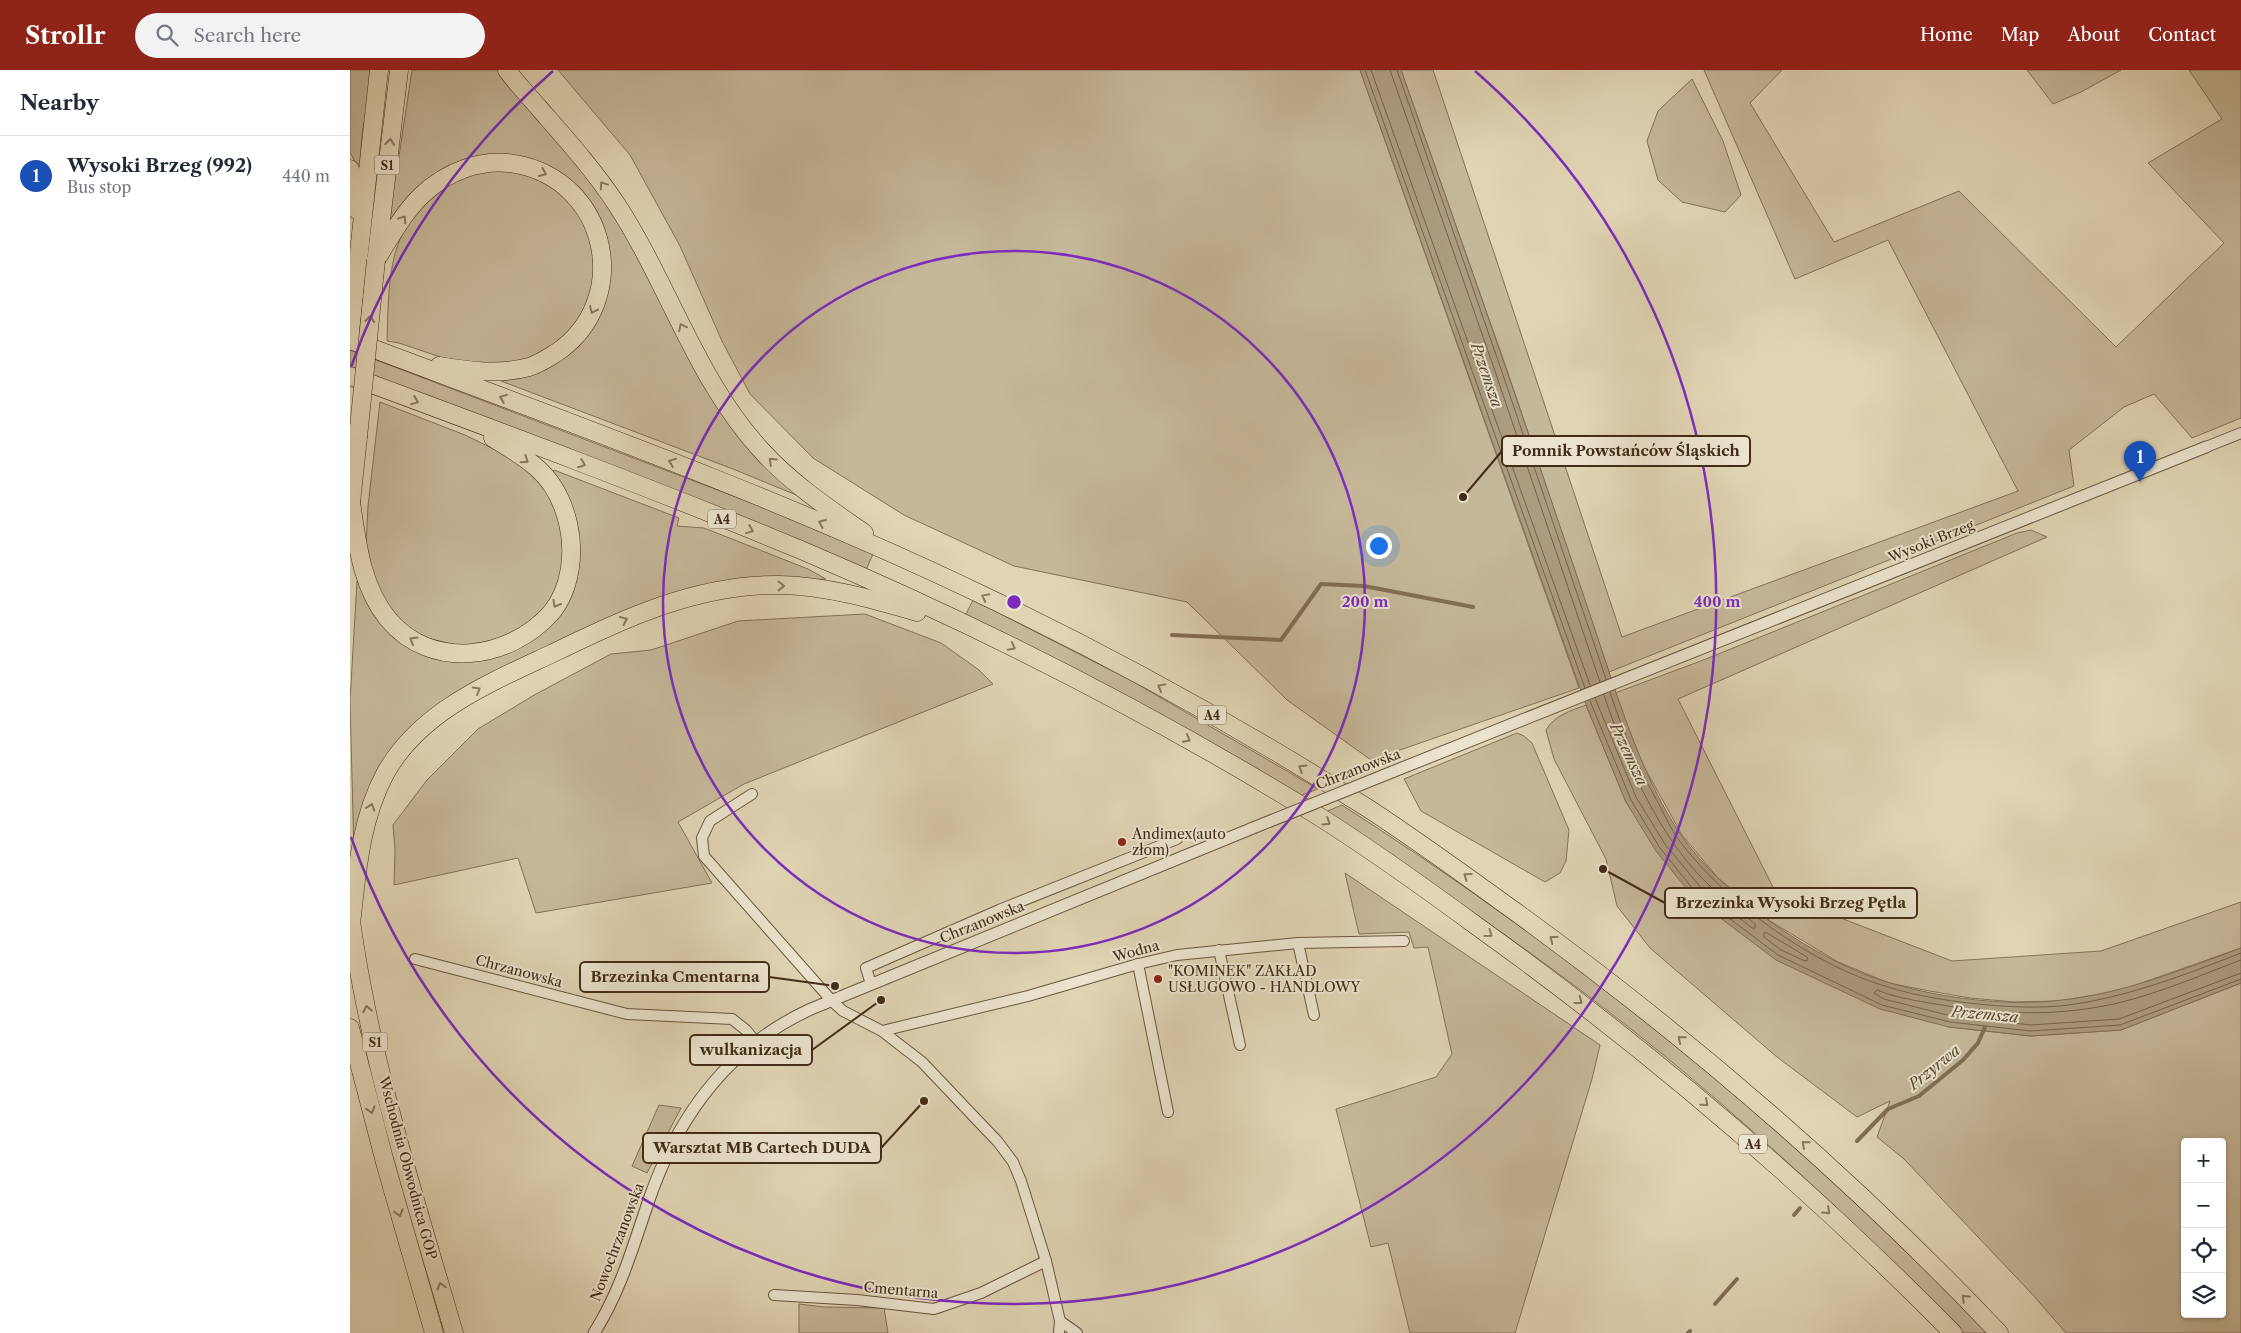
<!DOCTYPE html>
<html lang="en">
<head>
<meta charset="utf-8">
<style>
  :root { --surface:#fff; --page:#f2f2f3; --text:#1f2937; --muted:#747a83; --line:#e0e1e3; --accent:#8f2418 }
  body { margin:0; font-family:"Libre Caslon Text",serif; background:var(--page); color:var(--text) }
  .controls { position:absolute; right:15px; bottom:15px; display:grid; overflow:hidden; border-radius:5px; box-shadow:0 1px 4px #0004 }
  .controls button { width:45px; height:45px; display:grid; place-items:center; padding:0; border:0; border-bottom:1px solid var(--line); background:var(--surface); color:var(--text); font:25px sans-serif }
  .you { position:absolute; left:1028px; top:475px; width:18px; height:18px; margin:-12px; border:4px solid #fff; border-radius:50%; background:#1a73e8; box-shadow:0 0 0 8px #1a73e833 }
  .badge { display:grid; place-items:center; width:32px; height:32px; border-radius:50%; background:var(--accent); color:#fff; font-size:16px; font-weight:700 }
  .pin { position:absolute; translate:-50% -41px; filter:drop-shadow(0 1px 2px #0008) }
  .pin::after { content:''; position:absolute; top:26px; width:18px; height:15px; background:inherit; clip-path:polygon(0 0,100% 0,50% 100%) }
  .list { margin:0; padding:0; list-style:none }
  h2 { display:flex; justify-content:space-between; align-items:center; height:65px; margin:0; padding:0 20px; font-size:21px }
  h2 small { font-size:16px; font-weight:400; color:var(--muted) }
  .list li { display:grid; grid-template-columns:32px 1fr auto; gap:15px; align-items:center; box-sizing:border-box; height:80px; padding:0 20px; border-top:1px solid var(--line) }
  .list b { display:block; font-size:19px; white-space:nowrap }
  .list p { margin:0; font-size:16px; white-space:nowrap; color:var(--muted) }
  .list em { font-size:16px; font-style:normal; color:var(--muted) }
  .icon { flex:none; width:28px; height:28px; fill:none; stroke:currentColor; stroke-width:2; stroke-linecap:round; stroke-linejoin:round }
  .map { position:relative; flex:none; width:1891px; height:1263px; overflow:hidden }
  header { display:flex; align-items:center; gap:30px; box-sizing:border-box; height:70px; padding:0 25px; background:var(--accent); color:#fff }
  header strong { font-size:24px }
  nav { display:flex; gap:28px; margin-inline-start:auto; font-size:18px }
  .search { width:350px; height:45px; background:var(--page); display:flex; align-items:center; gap:12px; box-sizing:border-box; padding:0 18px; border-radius:28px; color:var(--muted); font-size:19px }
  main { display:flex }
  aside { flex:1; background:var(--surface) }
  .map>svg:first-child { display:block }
  .green { fill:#c5b799; stroke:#847158; fill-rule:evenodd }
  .water { fill:#ab9b7f; stroke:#816e55 }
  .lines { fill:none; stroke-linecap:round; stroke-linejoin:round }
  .shore { stroke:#77634b; stroke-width:1 }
  .stream { stroke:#816e55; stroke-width:4 }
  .minor-casing { stroke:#6a553e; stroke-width:12 }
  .tertiary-casing { stroke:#6a553e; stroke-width:13 }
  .motorway-casing { stroke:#432b17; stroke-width:19 }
  .minor { stroke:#ebe3ce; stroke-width:10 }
  .tertiary { stroke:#ebe3ce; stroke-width:11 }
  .motorway { stroke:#e0d4b4; stroke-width:18 }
  .tertiary-bridge-casing { stroke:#6a553e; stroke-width:13; stroke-linecap:butt }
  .motorway-bridge-casing { stroke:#432b17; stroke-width:19; stroke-linecap:butt }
  .tertiary-bridge { stroke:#ebe3ce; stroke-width:11 }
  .motorway-bridge { stroke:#e0d4b4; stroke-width:18 }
  .oneway { stroke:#8a775e }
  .ring { fill:none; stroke:#7b2cbf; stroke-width:2.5 }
  .poi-dot { fill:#8f2418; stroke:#ebe3ce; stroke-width:2 }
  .labels { text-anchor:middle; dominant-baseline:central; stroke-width:4; stroke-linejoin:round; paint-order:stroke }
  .shield { fill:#ebe3ce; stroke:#75624e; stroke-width:1 }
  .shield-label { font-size:12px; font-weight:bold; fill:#432b17 }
  .street-label { font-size:14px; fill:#432b17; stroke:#ebe3ce }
  .poi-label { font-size:14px; fill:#432b17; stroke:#ebe3ce; text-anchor:start }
  .water-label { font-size:15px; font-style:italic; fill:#5d4731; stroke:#ebe3ce }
  .centre { fill:#7b2cbf; stroke:#ebe3ce; stroke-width:2.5 }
  .ring-label { font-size:15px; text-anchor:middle; font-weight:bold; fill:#7b2cbf; stroke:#ebe3ce; stroke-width:4; stroke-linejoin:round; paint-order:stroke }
  .leader { fill:none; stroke:#432b17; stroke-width:2 }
  .callout-dot { fill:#432b17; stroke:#ebe3ce; stroke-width:2 }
  .callout { fill:#ebe3ce; stroke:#432b17; stroke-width:2 }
  .callout-label { font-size:15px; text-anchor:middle; font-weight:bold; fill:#432b17 }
</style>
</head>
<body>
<header>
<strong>Strollr</strong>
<div class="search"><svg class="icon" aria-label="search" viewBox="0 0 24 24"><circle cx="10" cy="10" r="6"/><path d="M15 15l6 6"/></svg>Search here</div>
<nav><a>Home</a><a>Map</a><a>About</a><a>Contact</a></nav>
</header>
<main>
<aside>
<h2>Nearby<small></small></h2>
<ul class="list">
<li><span class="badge" style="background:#1a4fb4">1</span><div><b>Wysoki Brzeg (992)</b><p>Bus stop</p></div><em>440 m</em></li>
</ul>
</aside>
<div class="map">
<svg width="1891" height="1263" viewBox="0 0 1891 1263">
  <rect width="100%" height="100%" fill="#e0d4b4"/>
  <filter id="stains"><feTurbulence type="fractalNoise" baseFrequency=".004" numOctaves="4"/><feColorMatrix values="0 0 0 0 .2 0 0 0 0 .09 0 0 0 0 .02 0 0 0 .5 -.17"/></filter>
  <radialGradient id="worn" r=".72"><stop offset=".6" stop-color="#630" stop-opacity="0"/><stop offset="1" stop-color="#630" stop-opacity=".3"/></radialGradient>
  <g class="green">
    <polygon points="0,0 25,0 12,63 10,99 7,115 4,90 0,82"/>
    <path d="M62,0H154L265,138L347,295L456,429L383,399L151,311C183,305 219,290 239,264C249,250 253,229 259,213L224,118L125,90L40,158L36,148L48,93Z"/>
    <polygon points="208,0 1010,0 1229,618 1021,690 937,630 837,532 664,496 554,445 463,388 400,324 372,271 330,176 280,85"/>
    <polygon points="1051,0 1083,0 1272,567 1668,421 1538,170 1445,209 1354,0 1432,0 1400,33 1484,172 1609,121 1766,277 1874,173 1798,93 1872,49 1839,0 1891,0 1891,348 1842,368 1804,324 1774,337 1719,380 1724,416 1259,602 1157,300"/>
    <polygon points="1677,0 1771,0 1731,22 1703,34"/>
    <polygon points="1342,9 1373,71 1391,125 1375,142 1332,132 1308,110 1297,71 1308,41"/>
    <path d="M144,97L188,106L229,139L248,192L235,245L198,284L159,297L99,290L49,273L37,271C39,214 36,159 88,122C95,117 103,111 110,107C121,103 133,101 144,97Z"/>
    <polygon points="0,280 407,435 523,484 516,500 0,299"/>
    <polygon points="30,332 115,365 158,386 179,401 197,421 215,458 212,505 196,538 171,564 118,578 69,566 44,548 23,507 16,476 18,436"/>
    <polygon points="204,400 329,448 327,456 354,458 458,499 476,509 372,513 67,655 4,783 0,631 7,511 26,544 93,587 198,555 229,462 221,434 202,402"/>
    <polygon points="1681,460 1697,467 1328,629 1426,823 1602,891 1751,881 1891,832 1891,878 1766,922 1708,931 1665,932 1620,928 1574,920 1539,913 1488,892 1420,851 1368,808 1332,765 1292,693 1265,623 1356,589 1667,463"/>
    <polygon points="623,530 782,611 968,719 947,727 615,546"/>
    <polygon points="515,544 591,573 629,600 643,614 394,714 328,752 362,813 186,843 168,788 44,815 45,780 43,755 77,710 128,659 186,624 261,584 301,580 388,551"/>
    <path d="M1236,635L1276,732L1344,828L1599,957L1681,966L1771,960L1891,913V1263H1716L1683,1225L1554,1089L1527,1067L1540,1031L1507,1047L1427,987L1300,878L1267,836L1256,789L1204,689L1196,660C1205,645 1220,641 1236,635ZM1835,1072H1872V1244H1835Z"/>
    <polygon points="1167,663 1174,666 1182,673 1219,760 1216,791 1210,803 1195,812 1071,741 1054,709"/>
    <path d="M992,735C1229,887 1442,1060 1637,1263H1614C1525,1172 1432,1084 1334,1002C1220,907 1098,823 973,743Z"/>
    <polygon points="995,803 1250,975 1242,1009 1165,1263 1060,1263 1038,1173 1021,1177 986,1039 1086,1007 1102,984 1078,877 1064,878 1059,862 1009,864"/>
    <polygon points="309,1035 331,1038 297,1103 282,1096"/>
    <polygon points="449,1234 474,1237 534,1238 538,1263 449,1263"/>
  </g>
  <path class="water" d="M1010,0H1051C1102,145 1154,290 1203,436C1221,488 1239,541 1256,593C1276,652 1296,713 1331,765C1374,827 1467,892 1540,913C1591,928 1659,937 1712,930C1774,923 1832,900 1891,878V913L1771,960L1681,966L1599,957L1530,939L1426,890L1344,828L1306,781L1276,732L1236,635Z"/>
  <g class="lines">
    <g class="shore">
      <polyline points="1015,0 1235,618"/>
      <polyline points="1021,0 1240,615"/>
      <polyline points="1040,0 1146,304 1250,612"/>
      <polyline points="1047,0 1152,302 1256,609"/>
      <path d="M1260,622C1273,663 1290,701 1311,738C1316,748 1321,759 1328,769C1375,832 1462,895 1538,917C1570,927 1605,932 1639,935C1662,937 1686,938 1710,936C1773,929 1832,906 1891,883"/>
      <path d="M1245,628L1286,727L1315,774L1352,819L1402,858H1405V854C1391,842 1375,830 1361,817C1309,769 1276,691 1254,625"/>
      <polyline points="1240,631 1281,730 1310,778 1347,824 1428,885 1532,935 1600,952 1681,961 1770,955 1891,909"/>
      <polygon points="1417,863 1457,887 1458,890 1455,891 1431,880 1414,867 1414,863"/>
      <path d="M1891,890C1851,905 1810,923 1768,933C1713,946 1654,945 1598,936C1574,932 1549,929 1527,920L1524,923L1534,929L1601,946L1681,955L1769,949L1891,903"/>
    </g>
    <g class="stream">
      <polyline points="822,565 931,570 971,514 1014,516 1123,537"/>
      <polyline points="1507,1071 1538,1039 1569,1026 1613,990 1628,973 1635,957"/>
      <polyline points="1444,1145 1450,1138"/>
      <polyline points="1365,1234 1387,1209"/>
      <polyline points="1338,1263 1340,1261"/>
    </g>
    <g class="minor-casing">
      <g id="minor">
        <polyline points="1856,377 1891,363"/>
        <polyline points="402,724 360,751 352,768 354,786 482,931 493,941 532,961 572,992 648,1072 663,1092 671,1111 696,1191 710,1251 709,1263"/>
        <polyline points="948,873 964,945"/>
        <polyline points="869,880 890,975"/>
        <polyline points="65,889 277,944 382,949 396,960 406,972"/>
        <polyline points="788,894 818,1042"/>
        <polyline points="521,914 516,898 649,840 827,769"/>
        <polyline points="532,961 678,926 788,894 827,885 948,873 1054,871"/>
        <polyline points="424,1225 507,1230 584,1239 631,1223 696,1191"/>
        <polyline points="710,1251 727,1263"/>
      </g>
    </g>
    <g class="tertiary-casing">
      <g id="tertiary">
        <polyline points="1042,702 1856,377"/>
        <path d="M244,1263C271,1221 284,1173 300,1127C329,1044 380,976 461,939L903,758"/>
      </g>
    </g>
    <g class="motorway-casing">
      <g id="motorway">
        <path d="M157,0C166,13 178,25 189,38C216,69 244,100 267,135C319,215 346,309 411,380C441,413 478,438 514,463"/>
        <polyline points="0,99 7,140"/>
        <polyline points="27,184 49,0"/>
        <path d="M26,190C40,168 53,143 72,125C96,102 131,88 165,94C258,110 284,230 206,283C198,288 189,294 179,297C150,305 119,301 89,296"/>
        <polyline points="0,264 29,0"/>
        <path d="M0,270C210,349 423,425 626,522C761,586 893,659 1019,739C1068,771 1116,806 1163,840C1337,966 1501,1107 1649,1263"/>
        <path d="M0,306C151,362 302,418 451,480C628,555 801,643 965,744C1021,779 1075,818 1128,857C1298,979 1456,1114 1603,1263"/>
        <path d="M1,432C7,472 11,516 38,549C81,601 159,590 201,543C221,519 225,482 218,453C213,432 203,412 187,398C174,386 157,377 143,368"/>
        <polyline points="0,442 8,367"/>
        <path d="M0,844C19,987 64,1125 104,1263"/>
        <path d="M1,854C7,803 10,751 35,704C69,642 139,613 201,584C274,549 346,514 430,515C477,516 522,529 567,542"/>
        <polyline points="0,958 36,1096 84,1263"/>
      </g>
    </g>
    <use href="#minor" class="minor"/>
    <use href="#tertiary" class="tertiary"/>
    <use href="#motorway" class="motorway"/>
    <g class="tertiary-bridge-casing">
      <polyline id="tertiary-bridge" points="903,758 1042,702"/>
    </g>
    <g class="motorway-bridge-casing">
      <polyline id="motorway-bridge" points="8,367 26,190"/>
    </g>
    <use href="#tertiary-bridge" class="tertiary-bridge"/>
    <use href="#motorway-bridge" class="motorway-bridge"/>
  </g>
  <defs><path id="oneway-chevron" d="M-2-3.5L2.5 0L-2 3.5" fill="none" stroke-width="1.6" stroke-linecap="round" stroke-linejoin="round" transform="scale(1.25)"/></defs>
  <g class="oneway">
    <use href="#oneway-chevron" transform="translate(40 72) rotate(-83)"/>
    <use href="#oneway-chevron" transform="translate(193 103) rotate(25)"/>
    <use href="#oneway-chevron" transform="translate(253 115) rotate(-124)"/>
    <use href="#oneway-chevron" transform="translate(53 149) rotate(-56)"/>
    <use href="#oneway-chevron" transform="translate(243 240) rotate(115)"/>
    <use href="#oneway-chevron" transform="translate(20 249) rotate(-84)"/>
    <use href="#oneway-chevron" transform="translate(332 257) rotate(-116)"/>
    <use href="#oneway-chevron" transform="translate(153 328) rotate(-159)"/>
    <use href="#oneway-chevron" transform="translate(65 331) rotate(21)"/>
    <use href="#oneway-chevron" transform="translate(175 390) rotate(35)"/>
    <use href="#oneway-chevron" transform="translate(422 391) rotate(-137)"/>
    <use href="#oneway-chevron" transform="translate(322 392) rotate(-159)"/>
    <use href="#oneway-chevron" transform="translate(232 394) rotate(21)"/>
    <use href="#oneway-chevron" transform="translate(472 453) rotate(-157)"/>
    <use href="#oneway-chevron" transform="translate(400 460) rotate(22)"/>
    <use href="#oneway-chevron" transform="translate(431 516) rotate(1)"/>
    <use href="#oneway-chevron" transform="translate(635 527) rotate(-154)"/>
    <use href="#oneway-chevron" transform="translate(206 534) rotate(120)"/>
    <use href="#oneway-chevron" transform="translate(274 550) rotate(-25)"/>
    <use href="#oneway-chevron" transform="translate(63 570) rotate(-149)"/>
    <use href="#oneway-chevron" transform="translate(662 577) rotate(27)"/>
    <use href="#oneway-chevron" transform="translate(811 617) rotate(-151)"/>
    <use href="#oneway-chevron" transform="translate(127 620) rotate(-30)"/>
    <use href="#oneway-chevron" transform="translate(837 669) rotate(28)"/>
    <use href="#oneway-chevron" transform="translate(952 698) rotate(-148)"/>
    <use href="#oneway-chevron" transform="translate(21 737) rotate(-71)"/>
    <use href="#oneway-chevron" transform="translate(977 752) rotate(32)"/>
    <use href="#oneway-chevron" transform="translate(1117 806) rotate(-144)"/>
    <use href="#oneway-chevron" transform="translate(1139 864) rotate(36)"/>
    <use href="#oneway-chevron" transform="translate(1203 869) rotate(-143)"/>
    <use href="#oneway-chevron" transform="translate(1229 931) rotate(37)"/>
    <use href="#oneway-chevron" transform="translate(17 939) rotate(-101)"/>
    <use href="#oneway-chevron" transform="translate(1331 969) rotate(-141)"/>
    <use href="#oneway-chevron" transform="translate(1355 1033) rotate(41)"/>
    <use href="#oneway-chevron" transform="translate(21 1040) rotate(75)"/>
    <use href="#oneway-chevron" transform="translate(1455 1074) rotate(-139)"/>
    <use href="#oneway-chevron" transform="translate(1477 1141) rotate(43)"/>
    <use href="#oneway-chevron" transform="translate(49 1143) rotate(74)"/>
    <use href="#oneway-chevron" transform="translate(91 1216) rotate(-106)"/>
    <use href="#oneway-chevron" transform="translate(1615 1228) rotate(-135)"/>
  </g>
  <g class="ring">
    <circle cx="664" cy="532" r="351"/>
    <path d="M1 297A703 703 0 0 1 203 1M1125 1A703 703 0 1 1 1 767"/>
  </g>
  <g class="poi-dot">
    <circle cx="772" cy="772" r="5"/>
    <circle cx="808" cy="909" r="5"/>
  </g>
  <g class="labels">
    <g class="shield">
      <rect x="24.5" y="85.5" width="25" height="19" rx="4"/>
      <rect x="358" y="439.5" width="28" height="19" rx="4"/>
      <rect x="848" y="635.5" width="28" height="19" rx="4"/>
      <rect x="12.5" y="962.5" width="25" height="19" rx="4"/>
      <rect x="1389" y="1064.5" width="28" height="19" rx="4"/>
    </g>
    <g class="shield-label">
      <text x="37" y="95">S1</text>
      <text x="372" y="449">A4</text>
      <text x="862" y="645">A4</text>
      <text x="25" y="972">S1</text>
      <text x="1403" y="1074">A4</text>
    </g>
    <g class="street-label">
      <text transform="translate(1581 471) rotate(-22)">Wysoki Brzeg</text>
      <text transform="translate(1008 699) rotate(-21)">Chrzanowska</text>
      <text transform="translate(632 852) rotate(-22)">Chrzanowska</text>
      <text transform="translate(786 881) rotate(-15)">Wodna</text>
      <text transform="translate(169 901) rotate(15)">Chrzanowska</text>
      <text transform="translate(58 1098) rotate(75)">Wschodnia Obwodnica GOP</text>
      <text transform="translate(267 1172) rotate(-69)">Nowochrzanowska</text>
      <text transform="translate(551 1220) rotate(5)">Cmentarna</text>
    </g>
    <g class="poi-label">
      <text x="782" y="764">Andimex(auto<tspan x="782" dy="16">złom)</tspan></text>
      <text x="818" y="901">"KOMINEK" ZAKŁAD<tspan x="818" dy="16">USŁUGOWO - HANDLOWY</tspan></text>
    </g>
    <g class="water-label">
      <text transform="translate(1137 305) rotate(71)">Przemsza</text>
      <text transform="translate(1279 684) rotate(65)">Przemsza</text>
      <text transform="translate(1635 944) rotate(5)">Przemsza</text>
      <text transform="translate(1584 997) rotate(-39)">Przyrwa</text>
    </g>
  </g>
  <circle cx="664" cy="532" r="8" class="centre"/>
  <g class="ring-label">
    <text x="1015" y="537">200 m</text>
    <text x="1367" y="537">400 m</text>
  </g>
  <path class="leader" d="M1113 427L1152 381M1253 799L1315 833M485 916L419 907M531 930L462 980M574 1031L531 1078"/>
  <g class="callout-dot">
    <circle cx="1113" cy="427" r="5"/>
    <circle cx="1253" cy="799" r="5"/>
    <circle cx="485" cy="916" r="5"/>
    <circle cx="531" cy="930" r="5"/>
    <circle cx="574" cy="1031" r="5"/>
  </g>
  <g class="callout">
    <rect x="1152" y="366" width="248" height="30" rx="5"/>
    <rect x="1315" y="818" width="252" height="30" rx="5"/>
    <rect x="230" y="892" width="189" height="30" rx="5"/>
    <rect x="340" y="965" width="122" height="30" rx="5"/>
    <rect x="293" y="1063" width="238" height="30" rx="5"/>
  </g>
  <g class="callout-label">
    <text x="1276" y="386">Pomnik Powstańców Śląskich</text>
    <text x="1441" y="838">Brzezinka Wysoki Brzeg Pętla</text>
    <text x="325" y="912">Brzezinka Cmentarna</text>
    <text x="401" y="985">wulkanizacja</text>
    <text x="412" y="1083">Warsztat MB Cartech DUDA</text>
  </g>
  <rect width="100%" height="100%" filter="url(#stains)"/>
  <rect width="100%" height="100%" fill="url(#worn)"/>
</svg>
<div class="controls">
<button>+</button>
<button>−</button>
<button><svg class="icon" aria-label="locate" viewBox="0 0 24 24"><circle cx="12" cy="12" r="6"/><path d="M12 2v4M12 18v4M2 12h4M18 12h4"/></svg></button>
<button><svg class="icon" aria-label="layers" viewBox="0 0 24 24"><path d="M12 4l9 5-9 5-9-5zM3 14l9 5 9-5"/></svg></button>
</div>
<div class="you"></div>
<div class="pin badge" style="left:1790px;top:412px;background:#1a4fb4">1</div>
</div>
</main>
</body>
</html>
